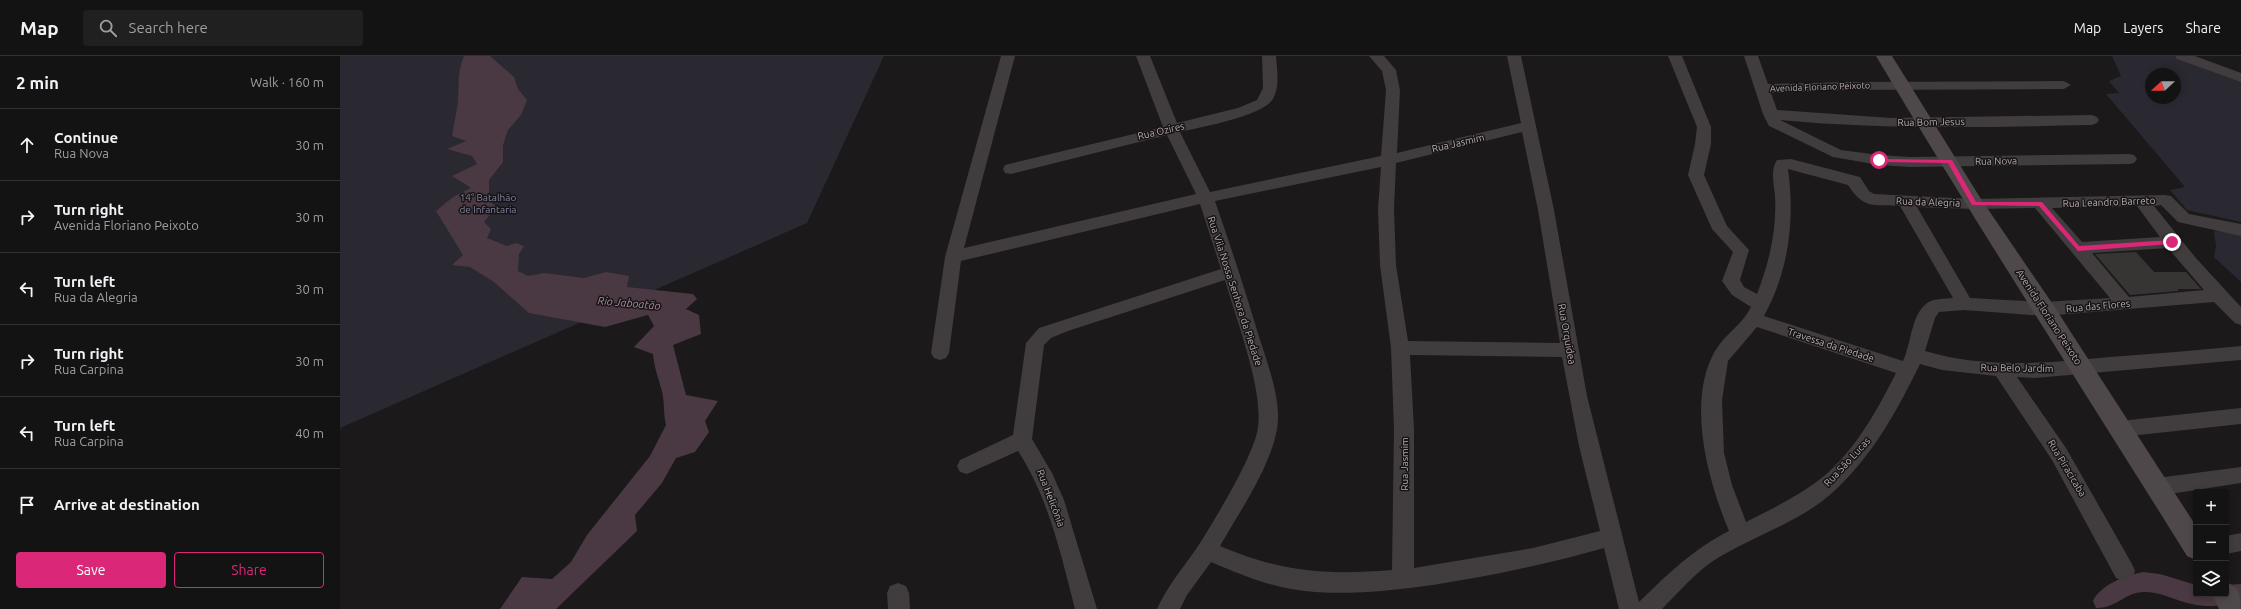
<!DOCTYPE html>
<html lang="en">
<head>
<meta charset="utf-8">
<style>
  :root { --surface:#141313; --page:#212021; --text:#f1f3f6; --muted:#9d9ea0; --line:#333233; --accent:#db2777 }
  body { margin:0; font-family:Ubuntu,sans-serif; background:var(--page); color:var(--text) }
  .controls { position:absolute; right:12px; bottom:12px; display:grid; overflow:hidden; border-radius:4px; box-shadow:0 2px 6px #0003 }
  .controls button { width:36px; height:36px; display:grid; place-items:center; padding:0; border:0; border-bottom:1px solid var(--line); background:var(--surface); color:var(--text); font:20px sans-serif }
  .compass { position:absolute; left:1805px; top:12px; width:36px; height:36px; border-radius:50%; background:var(--surface); box-shadow:0 2px 6px #0003; rotate:249deg }
  .stop { position:absolute; width:12px; height:12px; margin:-9px; border:3px solid #db2777; border-radius:50%; background:#fff }
  .stop.end { background:#db2777; border-color:#fff; box-shadow:0 1px 4px #0008 }
  .list { margin:0; padding:0; list-style:none }
  h2 { display:flex; justify-content:space-between; align-items:center; height:52px; margin:0; padding:0 16px; font-size:17px }
  h2 small { font-size:13px; font-weight:400; color:var(--muted) }
  .list li { display:grid; grid-template-columns:26px 1fr auto; gap:12px; align-items:center; box-sizing:border-box; height:72px; padding:0 16px; border-top:1px solid var(--line) }
  .list b { display:block; font-size:15px; white-space:nowrap }
  .list p { margin:0; font-size:13px; white-space:nowrap; color:var(--muted) }
  .list em { font-size:13px; font-style:normal; color:var(--muted) }
  .actions { display:flex; gap:8px; padding:12px 16px }
  .actions a { flex:1; padding:9px 0; border:1px solid var(--accent); border-radius:4px; text-align:center; font-size:14px; color:var(--accent) }
  .actions .main { background:var(--accent); color:#fff }
  .icon { flex:none; width:22px; height:22px; fill:none; stroke:currentColor; stroke-width:2; stroke-linecap:round; stroke-linejoin:round }
  .map { position:relative; flex:none; width:1901px; height:553px; overflow:hidden }
  header { display:flex; align-items:center; gap:24px; box-sizing:border-box; height:56px; padding:0 20px; background:var(--surface); border-bottom:1px solid var(--line) }
  header strong { font-size:19px }
  nav { display:flex; gap:22px; margin-inline-start:auto; font-size:14px }
  .search { width:280px; height:36px; background:var(--page); display:flex; align-items:center; gap:10px; box-sizing:border-box; padding:0 14px; border-radius:4px; color:var(--muted); font-size:15px }
  main { display:flex }
  aside { flex:1; background:var(--surface) }
  .map>svg:first-child { display:block }
  .green { fill:#2a2932; fill-rule:evenodd }
  .water { fill:#4a3842 }
  .lines { fill:none; stroke-linecap:round; stroke-linejoin:round }
  .canal { fill:#4a3842; fill-rule:evenodd }
  .building { fill:#373434 }
  .street { fill:#413c3d; fill-rule:evenodd }
  .secondary { fill:#4f484a; fill-rule:evenodd }
  .route { fill:#db2777 }
  .labels { text-anchor:middle; dominant-baseline:central; stroke-width:3; stroke-linejoin:round; paint-order:stroke }
  .far-street-label { font-size:9px; fill:#b9acb0; stroke:#161414 }
  .street-label { font-size:10px; fill:#b9acb0; stroke:#161414 }
  .park-label { font-size:10px; fill:#8685a3; stroke:#161414 }
  .water-label { font-size:11px; font-style:italic; fill:#b2869d; stroke:#161414 }
</style>
</head>
<body>
<header>
<strong>Map</strong>
<div class="search"><svg class="icon" aria-label="search" viewBox="0 0 24 24"><circle cx="10" cy="10" r="6"/><path d="M15 15l6 6"/></svg>Search here</div>
<nav><a>Map</a><a>Layers</a><a>Share</a></nav>
</header>
<main>
<aside>
<h2>2 min<small>Walk · 160 m</small></h2>
<ul class="list">
<li><svg class="icon" aria-label="ahead" viewBox="0 0 24 24"><path d="M12 20V5M6 11l6-6 6 6"/></svg><div><b>Continue</b><p>Rua Nova</p></div><em>30 m</em></li>
<li><svg class="icon" aria-label="right" viewBox="0 0 24 24"><path d="M7 20v-9h11M14 6l5 5-5 5"/></svg><div><b>Turn right</b><p>Avenida Floriano Peixoto</p></div><em>30 m</em></li>
<li><svg class="icon" aria-label="left" viewBox="0 0 24 24"><path d="M17 20v-9H6M10 6l-5 5 5 5"/></svg><div><b>Turn left</b><p>Rua da Alegria</p></div><em>30 m</em></li>
<li><svg class="icon" aria-label="right" viewBox="0 0 24 24"><path d="M7 20v-9h11M14 6l5 5-5 5"/></svg><div><b>Turn right</b><p>Rua Carpina</p></div><em>30 m</em></li>
<li><svg class="icon" aria-label="left" viewBox="0 0 24 24"><path d="M17 20v-9H6M10 6l-5 5 5 5"/></svg><div><b>Turn left</b><p>Rua Carpina</p></div><em>40 m</em></li>
<li><svg class="icon" aria-label="arrive" viewBox="0 0 24 24"><path d="M6 21V4h12l-3 4 3 4H6"/></svg><div><b>Arrive at destination</b></div></li>
</ul>
<div class="actions"><a class="main">Save</a><a>Share</a></div>
</aside>
<div class="map">
<svg width="1901" height="553" viewBox="0 0 1901 553">
  <rect width="100%" height="100%" fill="#1b1919"/>
  <g class="green">
    <polygon points="0,0 544,0 467,167 0,372"/>
    <path d="M1772,0H1835L1901,25V166L1847,154L1830,134L1845,131L1766,38L1779,37L1769,25L1781,20ZM1811,18H1835V42H1811Z"/>
    <polygon points="1874,175 1901,177 1901,226 1874,201 1876,190"/>
  </g>
  <path class="water" d="M124,0H150L174,21L178,33L187,44L181,59L168,74L163,89V106L149,124V144L156,151L144,166L151,173L147,182L167,190L176,187L184,190L179,198L178,215L188,220L204,217L244,222L266,216L289,220L287,231L353,238L357,243L346,253L359,259L361,278L333,289L346,339L378,345L365,365L369,376L355,396L336,402L322,427L295,459L297,475L216,553H160L182,521L212,523L231,506L247,479L310,400L326,369C323,357 325,344 321,332C318,320 314,311 313,298L294,291L314,270L308,259L265,271L189,257L154,226L130,211L112,209L123,199L96,155L113,141L131,132L112,120L137,108L132,100L107,93L126,85L112,80C114,69 116,58 118,46C119,30 117,16 124,0Z"/>
  <g class="lines">
    <path class="canal" d="M1803,516L1820,518L1856,529V538H1886V529L1901,528V548C1885,549 1868,552 1852,548C1836,545 1820,535 1804,536C1785,536 1776,553 1756,552L1753,545C1760,529 1786,519 1803,516Z"/>
  </g>
  <polygon class="building" points="1796,196 1814,216 1846,216 1861,233 1837,233 1839,235 1790,239 1755,198"/>
  <g class="lines">
    <g class="street">
      <path d="M661,0H675L624,192L856,138L827,79L671,118L665,117L663,113L665,109L823,71L796,0H810L837,67L898,52L917,44L923,32L922,0H936C937,14 940,30 933,43C923,60 861,71 840,76L870,136L1041,100L1046,34L1042,15L1029,0H1044L1056,14L1060,34L1057,97L1181,67L1167,0H1181L1214,154L1247,340L1299,546C1329,517 1352,494 1389,475C1368,425 1346,346 1375,295C1385,278 1403,268 1411,251L1392,239L1382,225L1393,196L1372,173L1348,119L1355,88L1357,71L1328,0H1342L1371,71V88L1364,119L1387,170L1409,194L1400,224L1404,231L1417,238C1429,207 1437,174 1435,140C1434,128 1430,114 1437,104L1451,103L1520,121L1529,135L1534,138L1634,143L1825,139L1831,140L1849,158L1901,168V180L1838,166L1821,149L1814,150L1855,201L1901,251V269L1895,267L1874,246L1704,260L1624,254L1599,256L1595,262L1585,295C1645,313 1709,307 1770,301C1814,298 1857,294 1901,290V304L1695,322L1677,321L1726,392L1792,508L1795,515L1792,522L1784,525L1776,522L1712,404L1656,320L1602,314L1580,308C1557,355 1532,401 1492,437C1461,465 1417,479 1381,500C1358,513 1340,535 1322,553H1279L1264,492C1207,508 1151,520 1093,529C1046,535 997,541 951,533C923,528 897,517 871,506L847,539L840,553H817C828,528 845,510 860,487C875,463 915,398 918,371C923,332 896,263 885,224L728,275L711,282L704,289L692,383L712,417L724,444L757,553H735C721,499 709,443 678,395L627,418L620,416L617,410L620,404L673,379L686,287L699,272L881,213L860,148L621,205L609,297L606,302L600,304L594,302L591,297L605,201ZM1182,76L1198,154L1220,287L1068,285L1056,209L1054,153L1056,107ZM1041,111L1038,153L1040,209L1051,292L1054,373L1052,514C985,519 944,517 880,490C900,455 930,412 937,373C942,347 928,308 920,284C906,237 891,191 875,145ZM1448,113L1508,129C1524,154 1533,148 1560,150L1613,242C1605,243 1592,242 1586,248C1571,260 1571,288 1563,305L1424,260C1449,215 1455,163 1448,113ZM1797,150L1820,181L1742,186L1712,152ZM1577,151L1634,153L1695,152L1770,242L1704,246L1630,242ZM1828,192L1864,234L1789,241L1752,197ZM1417,271L1556,317C1537,355 1511,402 1475,427C1454,442 1430,454 1406,466L1392,429L1384,397L1382,344L1388,305ZM1070,299L1222,301L1239,390L1260,475L1193,492L1074,512V373Z"/>
      <path d="M1404,0H1418L1428,28L1507,26L1724,25L1731,29L1724,33L1507,34L1431,37L1437,54L1551,62L1752,59L1757,61L1759,64L1757,67L1752,69C1648,71 1544,74 1440,64L1501,94L1539,99L1571,101L1789,98L1794,99L1797,103L1794,107L1789,108L1571,111L1539,109L1493,101L1429,70L1423,58Z"/>
      <polygon points="1835,0 1855,0 1901,17 1901,26 1837,3"/>
      <polygon points="1901,352 1901,368 1780,381 1773,379 1770,373 1773,367 1780,365"/>
      <polygon points="1901,411 1901,427 1817,440 1810,437 1807,431 1810,425 1817,422"/>
      <polygon points="1901,477 1901,495 1886,498 1886,480"/>
      <polygon points="558,527 566,530 569,537 570,553 548,553 547,537 550,530"/>
    </g>
    <g class="secondary">
      <path d="M1536,0H1552L1641,143L1712,247L1856,470V504L1847,500C1743,333 1636,168 1536,0Z"/>
      <path d="M1886,526C1899,531 1901,540 1901,553H1879L1872,538H1886Z"/>
    </g>
  </g>
  <polygon class="route" points="1539,103 1612,104 1636,146 1702,146 1739,190 1832,184 1835,186 1832,188 1738,195 1699,150 1632,149 1608,107 1537,106"/>
  <g class="labels">
    <g class="far-street-label">
      <text transform="translate(1480 31) rotate(-2)">Avenida Floriano Peixoto</text>
    </g>
    <g class="street-label">
      <text transform="translate(1591 66) rotate(-1)">Rua Bom Jesus</text>
      <text transform="translate(821 75) rotate(-13)">Rua Ozires</text>
      <text transform="translate(1118 87) rotate(-13)">Rua Jasmim</text>
      <text transform="translate(1656 105) rotate(-1)">Rua Nova</text>
      <text transform="translate(1588 146) rotate(2)">Rua da Alegria</text>
      <text transform="translate(1769 146) rotate(-2)">Rua Leandro Barreto</text>
      <text transform="translate(895 235) rotate(72)">Rua Vila Nossa Senhora da Piedade</text>
      <text transform="translate(1758 250) rotate(-5)">Rua das Flores</text>
      <text transform="translate(1709 261) rotate(57)">Avenida Floriano Peixoto</text>
      <text transform="translate(1227 278) rotate(80)">Rua Orquidea</text>
      <text transform="translate(1491 289) rotate(18)">Travessa da Piedade</text>
      <text transform="translate(1677 312) rotate(1)">Rua Belo Jardim</text>
      <text transform="translate(1507 406) rotate(-47)">Rua São Lucas</text>
      <text transform="translate(1064 408) rotate(-90)">Rua Jasmim</text>
      <text transform="translate(1727 412) rotate(59)">Rua Piracicaba</text>
      <text transform="translate(711 442) rotate(69)">Rua Helicônia</text>
    </g>
    <g class="park-label">
      <text x="148" y="141">14° Batalhão<tspan x="148" dy="12">de Infantaria</tspan></text>
    </g>
    <g class="water-label">
      <text transform="translate(289 247) rotate(5)">Rio Jaboatão</text>
    </g>
  </g>
</svg>
<div class="controls">
<button>+</button>
<button>−</button>
<button><svg class="icon" aria-label="layers" viewBox="0 0 24 24"><path d="M12 4l9 5-9 5-9-5zM3 14l9 5 9-5"/></svg></button>
</div>
<svg class="compass" viewBox="-18 -18 36 36"><path d="M0-13l5 13h-10z" fill="#e53935"/><path d="M0 13l5-13h-10z" fill="#9d9ea0"/></svg>
<div class="stop" style="left:1539px;top:104px"></div>
<div class="stop end" style="left:1832px;top:186px"></div>
</div>
</main>
</body>
</html>
